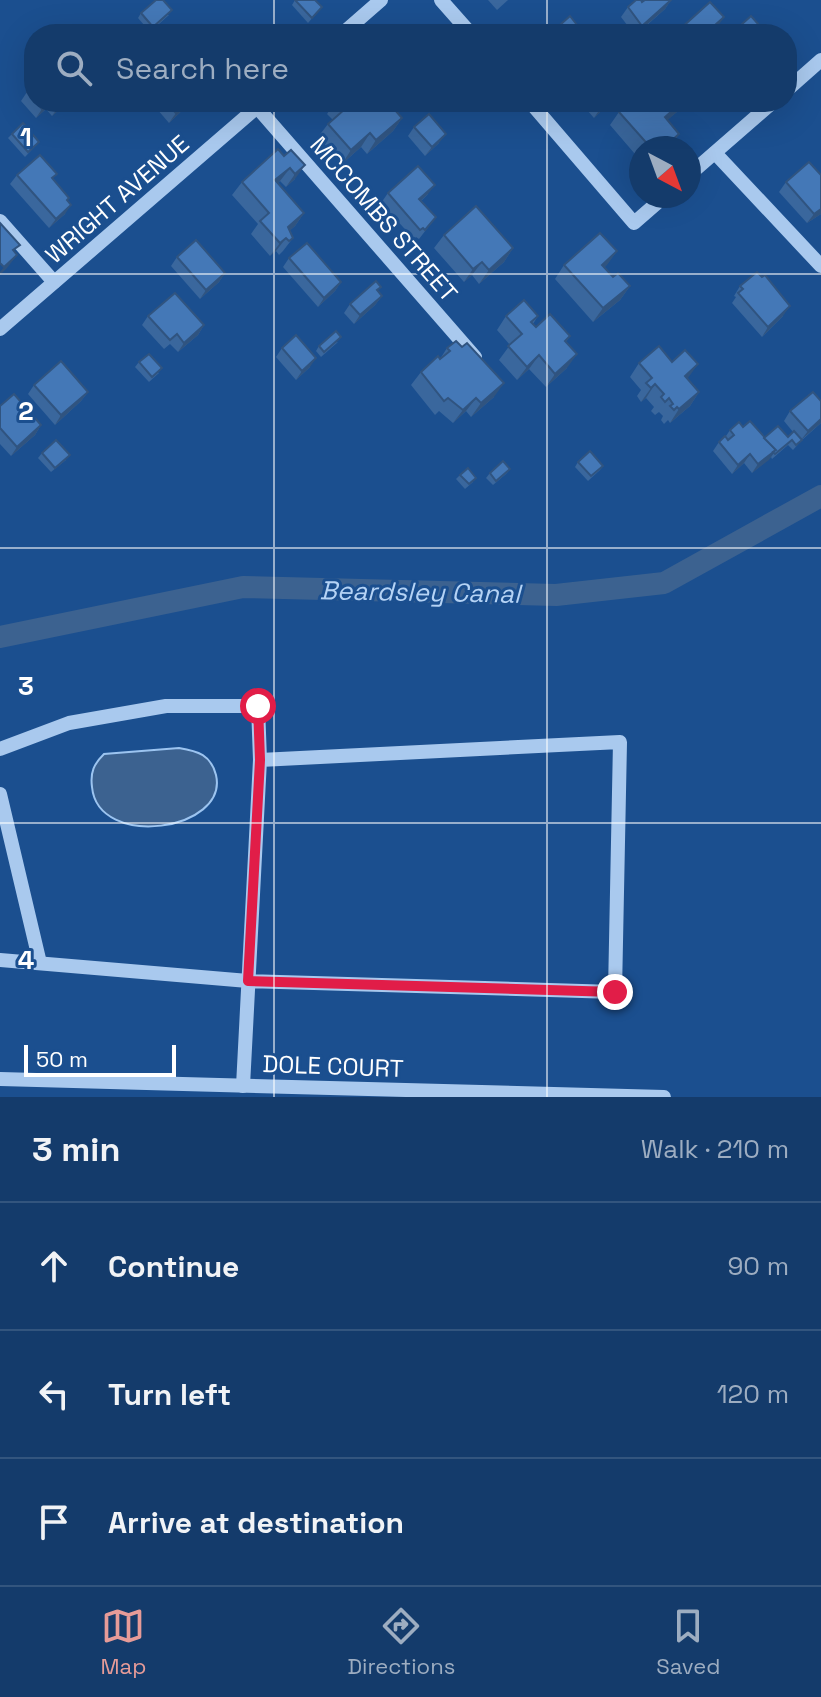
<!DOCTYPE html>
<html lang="en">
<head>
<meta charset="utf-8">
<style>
  :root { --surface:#143b6b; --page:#1d4271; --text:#f1f3f6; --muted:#9dadc1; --line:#33557e; --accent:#e69b98 }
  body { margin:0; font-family:"Space Grotesk",sans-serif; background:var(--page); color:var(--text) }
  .compass { position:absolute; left:629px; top:136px; width:72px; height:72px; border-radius:50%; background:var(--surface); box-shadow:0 8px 32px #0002; rotate:139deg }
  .scale { position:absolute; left:24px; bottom:20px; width:152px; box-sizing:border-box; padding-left:8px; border:4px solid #fff; border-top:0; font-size:22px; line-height:28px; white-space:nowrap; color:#fff; -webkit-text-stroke:6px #1b4f8f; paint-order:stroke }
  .stop { position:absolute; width:24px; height:24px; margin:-18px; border:6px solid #e11d48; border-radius:50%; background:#fff }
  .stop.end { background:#e11d48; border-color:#fff; box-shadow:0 2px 8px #0008 }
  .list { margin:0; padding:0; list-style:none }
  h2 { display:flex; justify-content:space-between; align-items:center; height:104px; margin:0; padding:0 32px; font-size:34px }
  h2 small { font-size:26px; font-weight:400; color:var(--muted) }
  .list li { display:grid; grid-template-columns:52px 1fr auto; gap:24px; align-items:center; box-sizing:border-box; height:128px; padding:0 32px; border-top:2px solid var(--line) }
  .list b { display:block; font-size:30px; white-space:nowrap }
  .list em { font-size:26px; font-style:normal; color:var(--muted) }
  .icon { flex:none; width:44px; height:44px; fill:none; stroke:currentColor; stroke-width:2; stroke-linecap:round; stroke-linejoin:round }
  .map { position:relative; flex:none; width:821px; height:1097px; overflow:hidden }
  .search { position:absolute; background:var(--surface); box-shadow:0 8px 32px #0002; left:24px; right:24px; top:24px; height:88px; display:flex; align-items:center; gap:20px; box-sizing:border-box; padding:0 28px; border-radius:32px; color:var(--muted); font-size:30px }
  .sheet { height:488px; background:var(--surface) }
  nav { display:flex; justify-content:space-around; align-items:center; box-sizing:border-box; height:112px; border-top:2px solid var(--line); background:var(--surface); font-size:22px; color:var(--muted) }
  nav a { display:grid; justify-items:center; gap:4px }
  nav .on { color:var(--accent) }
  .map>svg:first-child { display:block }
  .water { fill:#3c6290; stroke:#9cc4f0; stroke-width:2 }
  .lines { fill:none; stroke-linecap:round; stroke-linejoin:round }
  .canal { stroke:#3c6290; stroke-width:22 }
  .minor { stroke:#a9c9ee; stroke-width:14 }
  .wall { fill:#3a679d }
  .shaded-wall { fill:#305480 }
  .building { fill:#4478b7; stroke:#305480; stroke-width:2 }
  .route { stroke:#e11d48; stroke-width:10 }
  .grid { fill:none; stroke:#fff; stroke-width:2; stroke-opacity:0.55 }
  .labels { text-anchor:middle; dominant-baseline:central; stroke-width:6; stroke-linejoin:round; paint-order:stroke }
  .street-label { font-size:24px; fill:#fff; stroke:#1b4f8f }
  .water-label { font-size:26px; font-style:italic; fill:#b5d3f5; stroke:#1b4f8f }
  .grid-label { font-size:26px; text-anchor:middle; font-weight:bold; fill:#fff; stroke:#1b4f8f; stroke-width:6; stroke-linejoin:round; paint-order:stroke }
</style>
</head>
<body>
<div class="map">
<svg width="821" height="1097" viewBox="0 0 821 1097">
  <rect width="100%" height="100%" fill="#1b4f8f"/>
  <path class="water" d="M179,748C198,751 211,755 216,775C229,831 98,850 92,787C90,772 94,764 104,754Z"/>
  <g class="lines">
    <polyline class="canal" points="0,637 243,587 556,595 664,583 821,496"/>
    <g class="minor">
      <polyline points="441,0 471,34"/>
      <polyline points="342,34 381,0"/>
      <polyline points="787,90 821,60"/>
      <polyline points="530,102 634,223 665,196"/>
      <polyline points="257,107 475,357"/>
      <polyline points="715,153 821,266"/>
      <polyline points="689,175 773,102"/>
      <polyline points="0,221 54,282"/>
      <polyline points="0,329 263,102"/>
      <polyline points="0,749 69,723 166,706 258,706 260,760"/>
      <polyline points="0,794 40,963"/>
      <polyline points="0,960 248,981 615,992 620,742 260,760 243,1086"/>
      <polyline points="0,1079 664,1097"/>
    </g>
  </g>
  <g class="wall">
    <polygon points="295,0 322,7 308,23 292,5"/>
    <polygon points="488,0 508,0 497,10"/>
    <polygon points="671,0 665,9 637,34 634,34 621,17 628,7 642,2"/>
    <polygon points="141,13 169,15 150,32 138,18"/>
    <polygon points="34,86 34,102 68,102 52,116 46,109 36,118 21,101 27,92"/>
    <polygon points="151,102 191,102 169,123"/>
    <polygon points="335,102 388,102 402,118 393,131 367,154 361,147 342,164 318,137 328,124 333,120 327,114"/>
    <polygon points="440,102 459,102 449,111"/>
    <polygon points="580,102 610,102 594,118"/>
    <polygon points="630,102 684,102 678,111 667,120 679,134 669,148 641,148 641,161 610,125 619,112"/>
    <polygon points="414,127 439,143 425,156 408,136"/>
    <polygon points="12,134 39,142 25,157 8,138"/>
    <polygon points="291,150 295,179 286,187 280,181 278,183 304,213 295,226 289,231 293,238 283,251 279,255 276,251 270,256 251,234 258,224 232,195 242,182 284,156"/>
    <polygon points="17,175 53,179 68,200 65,214 49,228 10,184"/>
    <polygon points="821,175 821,214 807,223 779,192 786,182"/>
    <polygon points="388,193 428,194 421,201 436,217 419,239 416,237 414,239 381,203"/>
    <polygon points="444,235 513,248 504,262 479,284 472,275 464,282 434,248"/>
    <polygon points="617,251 604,268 613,277 630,286 620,300 593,322 555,279 564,265"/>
    <polygon points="177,257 225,273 219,282 200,299 171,266"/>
    <polygon points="289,258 341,282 335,291 318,307 283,267"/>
    <polygon points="740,286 783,316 762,337 732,303 736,297 734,296"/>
    <polygon points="378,291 382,296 375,305 354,324 344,313 350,304"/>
    <polygon points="148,316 204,325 198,335 178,352 170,344 164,349 142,325"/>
    <polygon points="506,316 538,316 533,324 536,327 570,336 566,342 567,368 546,387 529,369 517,380 499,360 510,345 497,330"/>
    <polygon points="338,342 321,357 316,351 319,346"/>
    <polygon points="282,348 310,367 296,380 276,357"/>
    <polygon points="447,348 494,397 471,417 466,411 453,423 439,411 435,415 411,385 421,372 440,359"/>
    <polygon points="139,362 159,373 149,382 135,367"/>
    <polygon points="639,363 687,379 699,392 690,406 670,423 668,420 664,424 661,420 663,416 659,412 655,415 651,411 654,407 646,398 641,402 637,396 641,390 630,377"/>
    <polygon points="34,385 88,392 81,401 55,425 28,394"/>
    <polygon points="0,406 41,425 35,435 11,456 0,444"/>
    <polygon points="790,411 821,423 802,440 793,450 788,445 772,459 771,457 752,473 744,463 732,474 713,451 719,442 726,436 730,430 743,427 764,438 788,437 793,432 784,421"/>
    <polygon points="42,453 66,460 51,472 38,458"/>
    <polygon points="578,462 603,466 600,470 588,481 575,467"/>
    <polygon points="510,469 506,474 493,485 486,478 490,473"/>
    <polygon points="460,475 473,482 465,489 456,479"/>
  </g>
  <g class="shaded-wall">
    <polygon points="671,0 665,9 636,34 642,26"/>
    <polygon points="724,17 718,26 709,34 705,34"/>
    <polygon points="50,102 46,109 36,118 42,109"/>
    <polygon points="64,102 68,102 52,116 59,106"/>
    <polygon points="188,102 191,102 169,123 176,113"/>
    <polygon points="608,102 610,102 607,106 594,118 600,109"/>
    <polygon points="682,102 684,102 678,111 655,131 665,117"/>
    <polygon points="402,118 393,131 367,154 376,140"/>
    <polygon points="370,133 361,147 342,164 351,150"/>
    <polygon points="446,134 439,143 425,156 432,147"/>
    <polygon points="679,134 669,148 663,148"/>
    <polygon points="305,165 295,179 286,187 295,174"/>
    <polygon points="290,168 280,181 266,194 275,180"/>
    <polygon points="435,185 428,194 413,208 419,199"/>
    <polygon points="71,205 65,214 49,228 56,219"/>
    <polygon points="821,209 821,214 807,223 814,214"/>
    <polygon points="304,213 295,226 278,241 288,227"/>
    <polygon points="286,238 276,251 270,256 280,243"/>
    <polygon points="513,248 504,262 479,284 489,270"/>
    <polygon points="617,251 607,265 592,278 602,265"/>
    <polygon points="17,255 7,268 0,275 0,272 4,267"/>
    <polygon points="482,262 472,275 464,282 473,269"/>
    <polygon points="225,273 219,282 200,299 206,290"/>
    <polygon points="341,282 335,291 318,307 324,298"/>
    <polygon points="630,286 620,300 593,322 603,308"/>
    <polygon points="382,296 375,305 354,324 360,315"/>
    <polygon points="790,306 783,316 762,337 768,327"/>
    <polygon points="204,325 198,335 178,352 184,343"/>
    <polygon points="577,354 567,368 546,387 555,374"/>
    <polygon points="539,355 529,369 517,380 527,367"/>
    <polygon points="316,358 310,367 296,380 302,371"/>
    <polygon points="698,364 688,378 675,390 685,376"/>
    <polygon points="504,383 494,397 471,417 481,403"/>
    <polygon points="655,384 646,398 641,402 651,388"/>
    <polygon points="88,392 81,401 55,425 61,415"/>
    <polygon points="699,392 690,406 670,423 679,409"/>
    <polygon points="476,398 466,411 453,423 463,410"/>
    <polygon points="821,419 821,423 801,440 808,431"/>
    <polygon points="41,425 35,435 11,456 17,447"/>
    <polygon points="776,450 769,460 752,473 758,464"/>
    <polygon points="750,454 744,463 732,474 738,465"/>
  </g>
  <g class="building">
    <polygon points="156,0 163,0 172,10 153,27 141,13"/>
    <polygon points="295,0 315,0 322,7 312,18"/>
    <polygon points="636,0 641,0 642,2 645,0 671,0 642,26 628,7"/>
    <polygon points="710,2 724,17 705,34 682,34 679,30"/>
    <polygon points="570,16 584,34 550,34"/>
    <polygon points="751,16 767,34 731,34"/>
    <polygon points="34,86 34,100 27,92"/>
    <polygon points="36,102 50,102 42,109"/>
    <polygon points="165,102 188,102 176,113"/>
    <polygon points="338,102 388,102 402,118 376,140 370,133 351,150 328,124 345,109"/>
    <polygon points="594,102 608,102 600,109"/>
    <polygon points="630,102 682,102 665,117 679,134 663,148 651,148 619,112"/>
    <polygon points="429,114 446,134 432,147 414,127"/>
    <polygon points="23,123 39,142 28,152 12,134"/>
    <polygon points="278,149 284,156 291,150 305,165 295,174 290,168 275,180 304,213 288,227 293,238 289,241 286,238 280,243 260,221 269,213 242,182"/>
    <polygon points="40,155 57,174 52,178 69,198 67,200 71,205 56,219 17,175"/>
    <polygon points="809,162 821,175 821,209 814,214 786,182"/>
    <polygon points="418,166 435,185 419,199 436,217 425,230 423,228 420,230 388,193"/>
    <polygon points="476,206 513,248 489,270 482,262 473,269 444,235"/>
    <polygon points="0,223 20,245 13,250 17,255 4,267 0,263"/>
    <polygon points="600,233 617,251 602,265 613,277 618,273 630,286 603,308 564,265"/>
    <polygon points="196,240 225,273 206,290 177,257"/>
    <polygon points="307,243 341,282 324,298 289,258"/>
    <polygon points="757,272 762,277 765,275 790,306 768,327 738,293 743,289 740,286"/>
    <polygon points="376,281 381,287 377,290 382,296 360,315 350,304"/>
    <polygon points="175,293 204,325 184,343 177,334 170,340 148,316"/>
    <polygon points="524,300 538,316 531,322 536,327 550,314 570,336 565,341 577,354 555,374 539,355 527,367 508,346 522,334 506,316"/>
    <polygon points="336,331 341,337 324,352 319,346"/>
    <polygon points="296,335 316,358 302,371 282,348"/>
    <polygon points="456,341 462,347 467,343 504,383 481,403 476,398 463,410 448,398 444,401 421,372 438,356 440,359 450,351 447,348"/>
    <polygon points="659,346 672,362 685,350 698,364 685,376 699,392 679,409 677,407 674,410 670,406 673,404 669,398 665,402 661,397 664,394 655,384 651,388 646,383 652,378 639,363"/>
    <polygon points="149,354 162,368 152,377 139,362"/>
    <polygon points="61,361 88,392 61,415 34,385"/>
    <polygon points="813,392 821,401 821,419 808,431 790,411"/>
    <polygon points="14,394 41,425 17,447 0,428 0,406"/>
    <polygon points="750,421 776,450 758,464 750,454 738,465 719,442 725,436 728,440 734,435 730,430 739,422 743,427"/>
    <polygon points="778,426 788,437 794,431 802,440 796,445 792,440 775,454 773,452 776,450 764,438"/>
    <polygon points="56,440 70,455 55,468 42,453"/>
    <polygon points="590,451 603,466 591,476 578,462"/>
    <polygon points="503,461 510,469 496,481 490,473"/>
    <polygon points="468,468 476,478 469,484 460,475"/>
  </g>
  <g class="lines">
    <polyline class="route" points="258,706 260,760 248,981 615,992"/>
  </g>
  <path class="grid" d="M274,0V34M547,0V34M274,102V1097M547,102V1097M0,274H821M0,548H821M0,823H821"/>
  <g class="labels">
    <g class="street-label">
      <text transform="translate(117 199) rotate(-41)">WRIGHT AVENUE</text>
      <text transform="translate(384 219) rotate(49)">MCCOMBS STREET</text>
      <text transform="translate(333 1066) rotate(2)">DOLE COURT</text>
    </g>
    <g class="water-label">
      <text transform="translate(420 592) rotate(1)">Beardsley Canal</text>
    </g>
  </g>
  <g class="grid-label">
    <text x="26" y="146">1</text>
    <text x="26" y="420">2</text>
    <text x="26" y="695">3</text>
    <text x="26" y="969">4</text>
  </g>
</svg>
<svg class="compass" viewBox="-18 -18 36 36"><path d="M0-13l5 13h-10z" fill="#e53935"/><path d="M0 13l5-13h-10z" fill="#9dadc1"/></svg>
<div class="scale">50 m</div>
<div class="stop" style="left:258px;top:706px"></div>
<div class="stop end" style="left:615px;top:992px"></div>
<div class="search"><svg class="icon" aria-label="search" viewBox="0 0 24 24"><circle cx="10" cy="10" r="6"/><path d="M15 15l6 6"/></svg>Search here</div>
</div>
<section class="sheet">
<h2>3 min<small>Walk · 210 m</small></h2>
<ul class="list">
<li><svg class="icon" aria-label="ahead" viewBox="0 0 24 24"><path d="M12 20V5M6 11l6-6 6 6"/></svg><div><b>Continue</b></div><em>90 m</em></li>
<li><svg class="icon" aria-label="left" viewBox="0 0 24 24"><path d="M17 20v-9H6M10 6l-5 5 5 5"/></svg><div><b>Turn left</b></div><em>120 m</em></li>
<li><svg class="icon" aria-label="arrive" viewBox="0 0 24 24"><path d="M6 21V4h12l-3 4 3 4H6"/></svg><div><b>Arrive at destination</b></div></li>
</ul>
</section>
<nav>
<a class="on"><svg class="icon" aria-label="map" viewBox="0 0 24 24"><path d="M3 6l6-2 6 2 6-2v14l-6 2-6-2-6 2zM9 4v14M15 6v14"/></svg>Map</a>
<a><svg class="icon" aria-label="directions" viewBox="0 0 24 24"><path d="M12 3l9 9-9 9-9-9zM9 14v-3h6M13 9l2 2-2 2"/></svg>Directions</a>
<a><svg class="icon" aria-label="saved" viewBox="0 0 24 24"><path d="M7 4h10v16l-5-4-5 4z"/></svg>Saved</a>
</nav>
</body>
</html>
